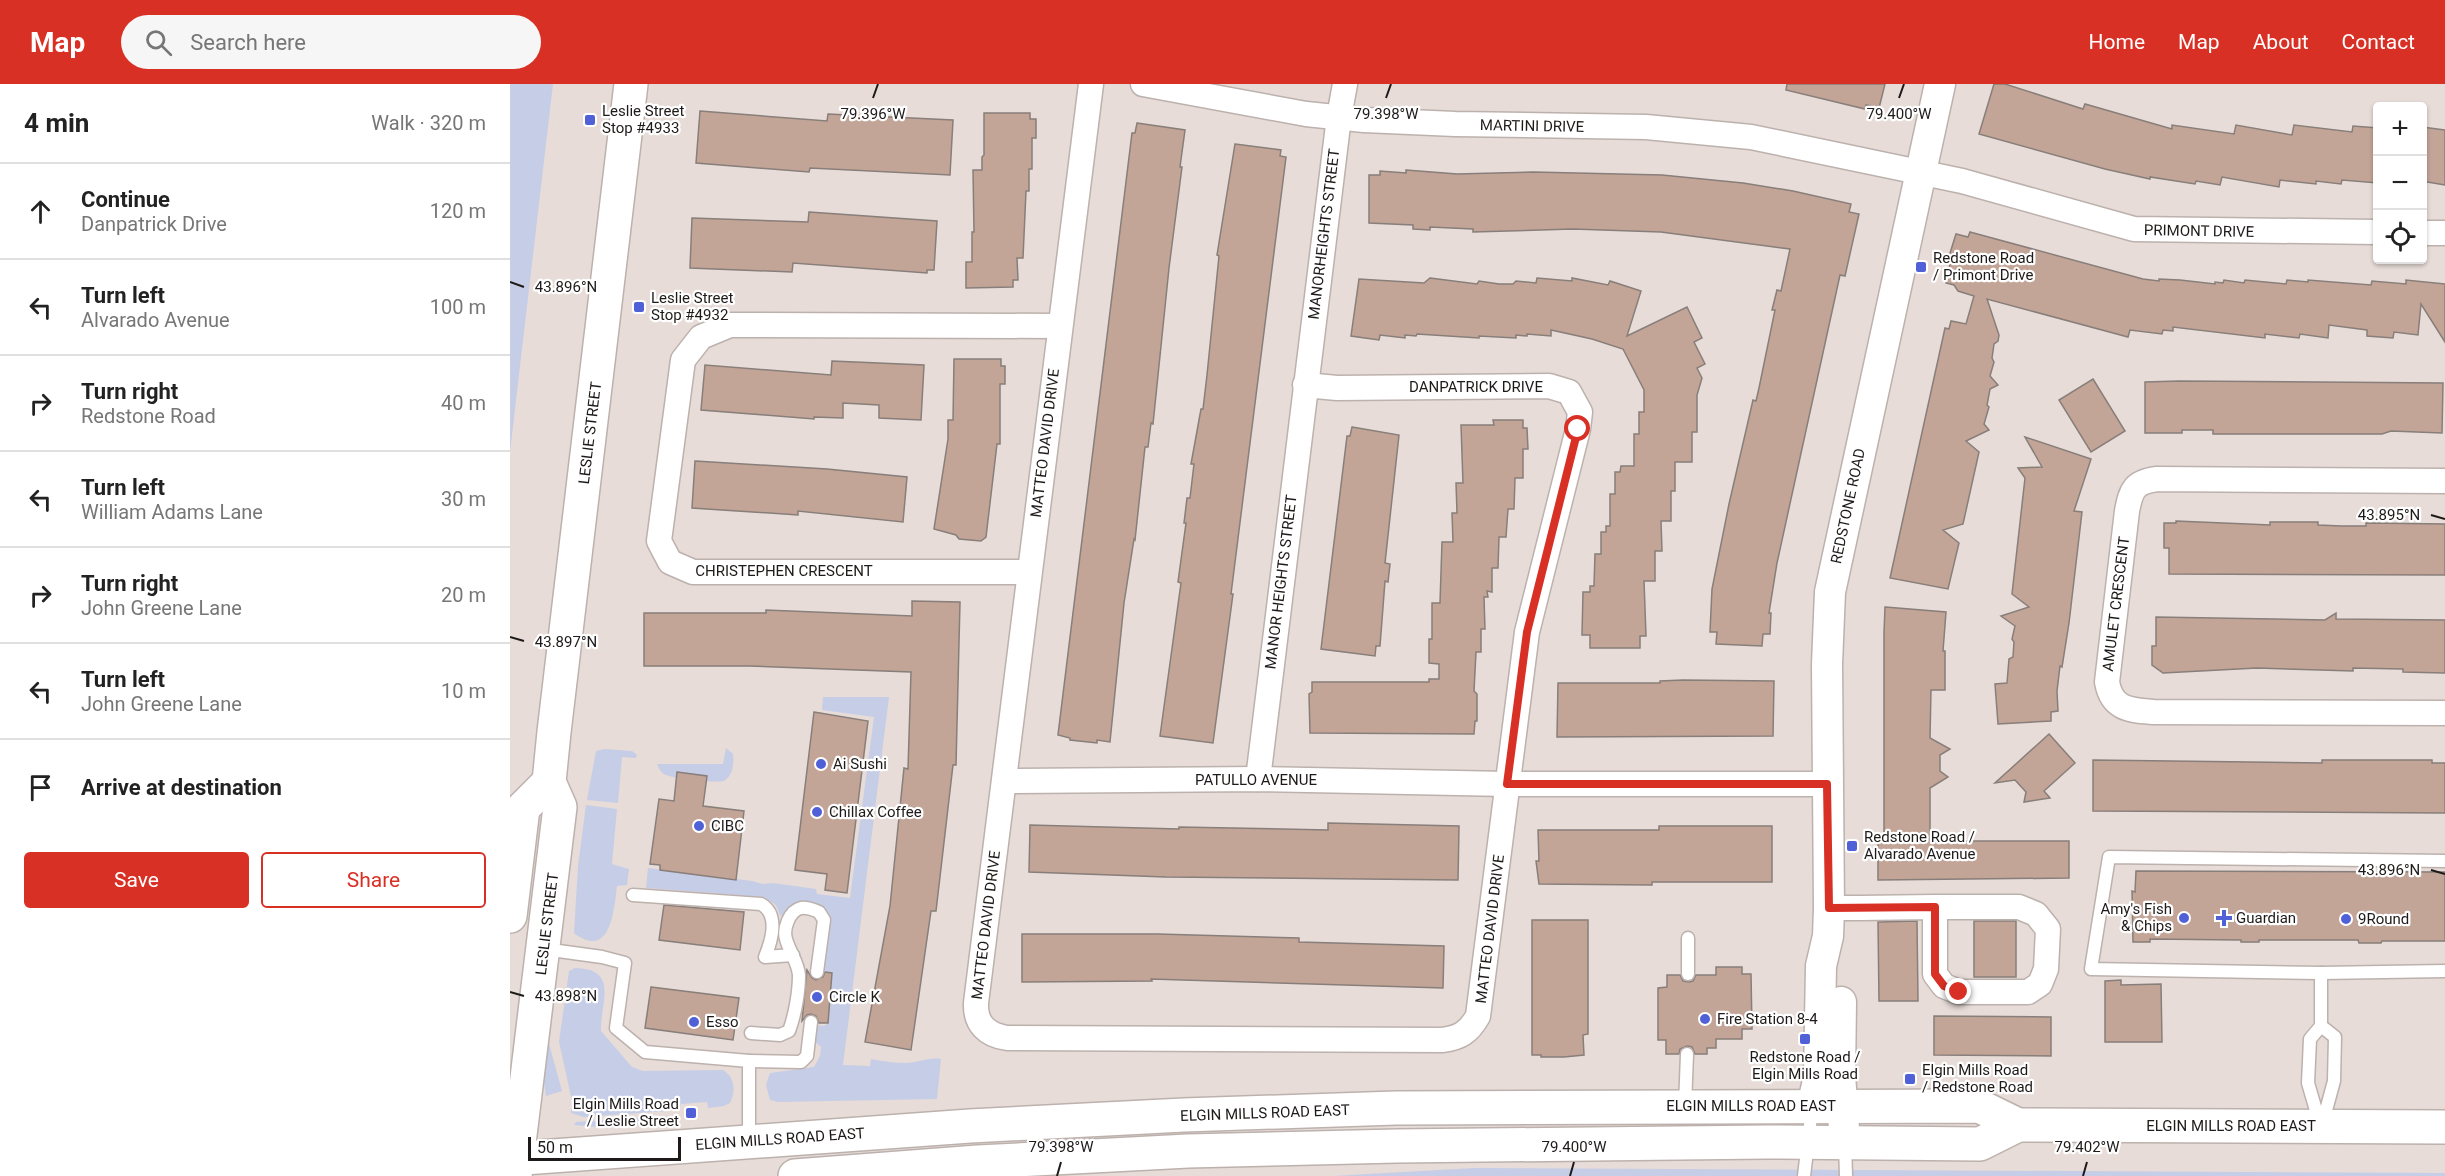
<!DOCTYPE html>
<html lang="en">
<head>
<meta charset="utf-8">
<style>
  :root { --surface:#fff; --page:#f6f6f6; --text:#222; --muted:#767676; --line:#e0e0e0; --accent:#d93025 }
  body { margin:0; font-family:Roboto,sans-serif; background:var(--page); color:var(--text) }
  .controls { position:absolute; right:18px; top:18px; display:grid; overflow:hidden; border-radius:6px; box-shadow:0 2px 4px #0004 }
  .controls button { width:54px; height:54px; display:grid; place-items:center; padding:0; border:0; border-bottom:2px solid var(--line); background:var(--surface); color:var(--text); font:30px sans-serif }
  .scale { position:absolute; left:18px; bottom:15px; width:153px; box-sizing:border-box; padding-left:6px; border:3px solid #1e1a19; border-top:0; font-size:16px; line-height:21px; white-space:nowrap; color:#1e1a19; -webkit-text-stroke:4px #fff; paint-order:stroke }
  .stop { position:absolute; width:18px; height:18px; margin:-14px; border:4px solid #d93025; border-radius:50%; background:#fff }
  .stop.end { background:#d93025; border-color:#fff; box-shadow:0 2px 6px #0008 }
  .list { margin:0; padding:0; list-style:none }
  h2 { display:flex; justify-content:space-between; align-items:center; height:78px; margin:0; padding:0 24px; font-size:26px }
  h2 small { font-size:20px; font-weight:400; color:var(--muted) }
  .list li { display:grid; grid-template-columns:39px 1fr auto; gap:18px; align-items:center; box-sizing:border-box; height:96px; padding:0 24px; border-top:2px solid var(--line) }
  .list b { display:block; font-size:22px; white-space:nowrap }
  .list p { margin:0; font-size:20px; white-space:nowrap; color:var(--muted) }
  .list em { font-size:20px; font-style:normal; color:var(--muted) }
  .actions { display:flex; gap:12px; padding:18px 24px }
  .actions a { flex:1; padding:14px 0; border:2px solid var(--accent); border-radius:6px; text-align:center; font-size:21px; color:var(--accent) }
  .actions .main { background:var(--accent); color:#fff }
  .icon { flex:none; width:33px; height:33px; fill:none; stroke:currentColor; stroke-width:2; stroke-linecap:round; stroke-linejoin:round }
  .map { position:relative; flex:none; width:1935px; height:1092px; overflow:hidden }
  header { display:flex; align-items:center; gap:36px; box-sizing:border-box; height:84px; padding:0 30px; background:var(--accent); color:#fff }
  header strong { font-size:28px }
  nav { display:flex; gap:33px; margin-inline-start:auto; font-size:21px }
  .search { width:420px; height:54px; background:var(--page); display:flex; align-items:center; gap:15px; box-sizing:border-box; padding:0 21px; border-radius:33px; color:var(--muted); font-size:22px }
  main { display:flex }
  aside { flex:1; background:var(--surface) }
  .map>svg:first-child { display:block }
  .green { fill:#c6cde7 }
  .building { fill:#c3a598; stroke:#887e7a; stroke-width:1.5 }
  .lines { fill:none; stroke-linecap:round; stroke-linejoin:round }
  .service-casing { stroke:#bcb1ad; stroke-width:15 }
  .minor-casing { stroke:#bcb1ad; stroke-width:27 }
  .tertiary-casing { stroke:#bcb1ad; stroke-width:33 }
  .secondary-casing { stroke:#bcb1ad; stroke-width:36 }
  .service { stroke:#fff; stroke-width:12 }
  .minor { stroke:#fff; stroke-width:24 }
  .tertiary { stroke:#fff; stroke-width:30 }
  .secondary { stroke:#fff; stroke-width:33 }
  .route { stroke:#d93025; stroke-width:8 }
  .ticks { fill:none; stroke:#1e1a19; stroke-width:2 }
  .poi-dot { fill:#5060d6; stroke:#fff; stroke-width:2 }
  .labels { text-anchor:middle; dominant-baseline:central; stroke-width:4.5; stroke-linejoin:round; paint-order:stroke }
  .poi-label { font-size:15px; fill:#1e1a19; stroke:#fff; text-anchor:start }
  .street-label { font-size:15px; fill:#1e1a19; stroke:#fff }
  .ticks-label { font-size:15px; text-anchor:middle; fill:#1e1a19; stroke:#fff; stroke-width:4.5; stroke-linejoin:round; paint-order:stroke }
</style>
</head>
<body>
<header>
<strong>Map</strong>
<div class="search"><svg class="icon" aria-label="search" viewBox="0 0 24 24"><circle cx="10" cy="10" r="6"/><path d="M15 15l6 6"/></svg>Search here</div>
<nav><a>Home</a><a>Map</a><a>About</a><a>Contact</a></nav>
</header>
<main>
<aside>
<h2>4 min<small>Walk · 320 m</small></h2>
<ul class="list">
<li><svg class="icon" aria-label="ahead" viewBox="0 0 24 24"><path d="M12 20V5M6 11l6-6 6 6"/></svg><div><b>Continue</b><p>Danpatrick Drive</p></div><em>120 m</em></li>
<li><svg class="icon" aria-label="left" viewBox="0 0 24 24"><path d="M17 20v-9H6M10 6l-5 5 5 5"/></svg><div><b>Turn left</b><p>Alvarado Avenue</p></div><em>100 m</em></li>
<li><svg class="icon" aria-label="right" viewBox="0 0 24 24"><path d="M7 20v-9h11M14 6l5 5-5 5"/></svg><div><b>Turn right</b><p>Redstone Road</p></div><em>40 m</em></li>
<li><svg class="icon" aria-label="left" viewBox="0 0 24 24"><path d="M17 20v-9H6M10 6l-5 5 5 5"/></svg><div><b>Turn left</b><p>William Adams Lane</p></div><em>30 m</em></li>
<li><svg class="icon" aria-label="right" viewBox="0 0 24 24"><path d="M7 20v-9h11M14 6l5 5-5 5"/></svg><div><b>Turn right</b><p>John Greene Lane</p></div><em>20 m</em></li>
<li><svg class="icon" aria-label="left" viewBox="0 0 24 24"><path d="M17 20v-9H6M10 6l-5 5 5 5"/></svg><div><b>Turn left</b><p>John Greene Lane</p></div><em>10 m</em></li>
<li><svg class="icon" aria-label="arrive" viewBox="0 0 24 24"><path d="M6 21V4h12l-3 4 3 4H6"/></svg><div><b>Arrive at destination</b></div></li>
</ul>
<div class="actions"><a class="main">Save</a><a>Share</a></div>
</aside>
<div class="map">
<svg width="1935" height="1092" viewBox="0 0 1935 1092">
  <rect width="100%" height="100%" fill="#e7dcd7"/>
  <g class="green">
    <polygon points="0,0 43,0 0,368"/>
    <path d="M313,613H379L333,981L360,982L361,975C372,977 384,979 396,979C407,979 418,973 431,975L427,1015L268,1018L260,1016L256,1001L260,989L304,983L310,972L311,963L304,957L306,941L314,942L318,939L322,890L312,888C316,864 334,819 296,818C285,817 278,823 273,833L270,831L266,821L254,813L136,804L138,784L242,797L253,800L263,799L306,805L307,810L340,814L364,633L312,626Z"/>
    <path d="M216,664L223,670C224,681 223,691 214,697C202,699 167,695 156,691C151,689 149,685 147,680H213Z"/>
    <polygon points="95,665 122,667 127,671 126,674 112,673 108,719 77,716 86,667"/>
    <path d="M76,721L107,725L102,780L119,785L117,801L107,802C104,825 101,877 64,849L68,782Z"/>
    <path d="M65,884C110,885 90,919 91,947L122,983L133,987L213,986C225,993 226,1007 220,1019L214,1022L198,1024L197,1018L171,1020L170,1026L74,1033L61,1029L62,1017L49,958L59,887Z"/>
    <polygon points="38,956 52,1007 36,1012 33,992"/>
    <polygon points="163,1032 164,1039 99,1044 64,1041 66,1038"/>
    <polygon points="964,1084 1935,1089 1935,1092 823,1092"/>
  </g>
  <g class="building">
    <polygon points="1277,0 1375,0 1369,24 1356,21 1355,25 1276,6"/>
    <polygon points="1484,0 1495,0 1573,25 1575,20 1662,45 1662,41 1724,50 1726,41 1782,51 1784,41 1842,48 1843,42 1868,44 1868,99 1832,96 1831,100 1806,97 1806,100 1770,96 1769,103 1712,93 1710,101 1686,97 1685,100 1640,93 1640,95 1595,85 1469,50"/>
    <polygon points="190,27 317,37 318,30 443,36 440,91 300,84 299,88 186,79"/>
    <polygon points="474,29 520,29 520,35 526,35 526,54 522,54 522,85 519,85 519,107 516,107 513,174 507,174 508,196 503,196 503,203 456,204 456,178 462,178 462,148 464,148 463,86 472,86 472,73 474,71"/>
    <polygon points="627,39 675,46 670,83 672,83 659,184 643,340 641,339 638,363 635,363 625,456 624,455 614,519 600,658 587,656 587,659 560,656 560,654 548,651 622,49 625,49"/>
    <polygon points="1912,43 1935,46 1935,101 1912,97"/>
    <polygon points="725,60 771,66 770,72 776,73 721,510 723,510 703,659 650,652 671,499 668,498 676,439 674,439 677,414 680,414 684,380 681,380 691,325 693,325 697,291 709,172 707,171"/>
    <polygon points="896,86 947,90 1023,88 1152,91 1233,99 1283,107 1341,120 1339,128 1349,130 1335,192 1330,191 1267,479 1259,529 1261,529 1260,550 1253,550 1252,562 1206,560 1207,548 1200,548 1202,505 1219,420 1243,316 1246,317 1249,304 1265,226 1262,226 1267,206 1271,207 1280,165 1151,148 1063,145 963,148 963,145 920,143 920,146 903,145 903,141 859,139 859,91 870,91 870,87 896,89"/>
    <polygon points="299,128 427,137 424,186 417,186 417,189 283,179 282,188 180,184 182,134 298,138"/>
    <polygon points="1460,148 1633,195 1649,197 1649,195 1670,196 1705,200 1705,198 1713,199 1714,196 1734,199 1735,196 1776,200 1777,196 1798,198 1798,196 1861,201 1862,197 1896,200 1896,196 1935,200 1935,258 1911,220 1908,251 1884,248 1883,254 1857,252 1857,246 1819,241 1818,254 1790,250 1789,254 1755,250 1755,254 1663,243 1663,247 1653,246 1652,250 1620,246 1618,253 1477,215 1489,251 1488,257 1484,260 1482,274 1484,278 1480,292 1488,301 1480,305 1477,321 1479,323 1474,340 1479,346 1456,357 1469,368 1453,440 1433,446 1449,459 1438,505 1380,494 1435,244 1439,245 1441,237 1456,240 1464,212 1448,207 1444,201 1436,199 1442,170 1440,169 1446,150 1458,153"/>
    <polygon points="920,194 967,200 969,197 989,200 1003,200 1006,197 1026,199 1027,194 1062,197 1062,194 1098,201 1100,197 1131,207 1117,252 1177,223 1192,254 1184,258 1195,280 1187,284 1192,294 1187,311 1187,348 1182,348 1182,378 1165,378 1165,407 1161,407 1161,437 1151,437 1152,467 1145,467 1145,497 1134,497 1136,552 1130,552 1130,564 1080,564 1080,551 1072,551 1073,508 1080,508 1080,502 1084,502 1085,470 1091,470 1091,448 1096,448 1096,442 1100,442 1100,410 1105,410 1105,388 1110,388 1111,382 1124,382 1124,350 1129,350 1129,328 1134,328 1134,306 1113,265 1082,255 1041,246 1041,252 1017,250 1017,252 1006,251 1006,254 969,252 969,254 907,250 906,252 895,251 895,254 870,251 869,256 841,252 849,195 914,199"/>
    <polygon points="444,275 491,275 491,282 495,282 495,300 490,300 490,360 487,360 476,453 471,457 449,455 446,451 424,445 438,355 438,336 443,336"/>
    <polygon points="322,277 414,281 411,336 369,334 369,321 333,319 333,334 304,333 304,335 191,326 195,281 321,291"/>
    <polygon points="1583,295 1615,347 1581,368 1549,316"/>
    <polygon points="1669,297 1933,299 1932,349 1881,347 1872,350 1703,350 1703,346 1672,346 1672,349 1635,349 1635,298"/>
    <polygon points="983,336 1013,336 1013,344 1017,344 1018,365 1013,365 1013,394 1005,394 1004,425 998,425 996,453 989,453 988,484 982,484 982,508 977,507 978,513 974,513 975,545 971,545 971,568 966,568 964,607 967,610 967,637 965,637 964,650 800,649 799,610 802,608 802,598 919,598 919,595 929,595 929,580 919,579 919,555 922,555 922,519 930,519 932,458 943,458 942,429 947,429 946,399 953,399 951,341 984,341"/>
    <polygon points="842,343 889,351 875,479 880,480 878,498 875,497 870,562 866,562 865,572 811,565 837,352 840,352"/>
    <polygon points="1515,353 1581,375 1564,427 1572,428 1559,539 1552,583 1550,582 1547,607 1548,627 1541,628 1541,637 1488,640 1485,600 1497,599 1499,575 1503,573 1504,558 1502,555 1505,542 1491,532 1519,523 1502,510 1515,394 1508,384 1532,383"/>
    <polygon points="185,377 317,385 397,393 393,438 288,427 288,431 182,424"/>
    <polygon points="1666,437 1760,441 1760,438 1808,438 1808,441 1831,442 1856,442 1856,439 1935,440 1935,491 1659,490 1659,464 1654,464 1654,439 1666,439"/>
    <polygon points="402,517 450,518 446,681 443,681 426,827 421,827 401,966 355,958 380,822 394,684 398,685 401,588 239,582 134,582 134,529 256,529 256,526 402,532"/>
    <polygon points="1375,523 1436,528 1433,567 1435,567 1435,606 1421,606 1420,654 1440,665 1430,671 1430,687 1438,693 1420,704 1420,757 1559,757 1559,794 1368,796 1368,757 1374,757 1374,549"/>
    <polygon points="1826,529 1826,535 1935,536 1935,589 1893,588 1893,585 1843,584 1843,587 1747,584 1653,589 1642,581 1642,562 1646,562 1646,533 1815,536"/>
    <polygon points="1173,596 1264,597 1263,652 1047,653 1048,599 1150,599 1150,597"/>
    <polygon points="304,628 358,637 337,809 315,806 317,790 285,786"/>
    <polygon points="1539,650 1565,679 1534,707 1540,714 1514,718 1516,708 1505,696 1485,699"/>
    <polygon points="1583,676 1812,679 1812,676 1922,676 1922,679 1935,679 1935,729 1583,727"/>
    <polygon points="167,688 197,692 193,722 234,727 226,796 150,786 150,781 140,780 149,715 164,717"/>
    <polygon points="818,739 949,742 948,796 656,793 519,788 520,741 669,745 669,743 818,746"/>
    <polygon points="1149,742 1262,742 1262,798 1142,798 1142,801 1029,800 1026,777 1029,777 1028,746 1149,746"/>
    <polygon points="1626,787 1935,788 1935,857 1872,857 1871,859 1849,859 1848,856 1749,856 1749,858 1731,858 1731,856 1640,855 1640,858 1623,858 1622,807 1625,808"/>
    <polygon points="154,821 234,828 230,866 149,856"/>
    <polygon points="1022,836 1078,836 1078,950 1073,951 1074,971 1054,973 1031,973 1031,971 1022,971"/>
    <polygon points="1407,837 1408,917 1369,917 1368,838"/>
    <rect x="1464" y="837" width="42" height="56"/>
    <polygon points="512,850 648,850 789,854 789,858 934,862 933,904 641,895 642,897 512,898"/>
    <polygon points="1206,883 1232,883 1232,890 1241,890 1242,945 1232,945 1232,955 1206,955 1206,964 1197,964 1197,970 1185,970 1182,963 1177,962 1170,965 1169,970 1156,970 1156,956 1148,956 1148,904 1157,903 1157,891 1170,891 1173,897 1179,898 1183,897 1186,891 1206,891"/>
    <polygon points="297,886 302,894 306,896 313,893 315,888 322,889 318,939 309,939 306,932 301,930 297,931 292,937"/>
    <polygon points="1611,896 1611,901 1651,900 1652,958 1595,958 1595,897"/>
    <polygon points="141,903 229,914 223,956 135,944"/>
    <polygon points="1424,932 1541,933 1541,972 1424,971"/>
  </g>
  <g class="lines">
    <g class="service-casing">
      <g id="service">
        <polyline points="1935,777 1599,773 1581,885 1811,889 1935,887"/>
        <path d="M123,811L251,820C269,830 262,856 255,873L283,871"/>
        <polyline points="1178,854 1178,890"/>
        <polyline points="34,865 92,873 115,879 106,944 135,968 239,977 239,1055"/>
        <polyline points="1811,942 1825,953 1824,997 1812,1041"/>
        <path d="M241,949L270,951L279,947C285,931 289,908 289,891C288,878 279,867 276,855C273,845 279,827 291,824C298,823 304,826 309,828L314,836L307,888"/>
        <polyline points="239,977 291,978 297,972 301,938"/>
        <polyline points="1175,1022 1177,970"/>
        <polyline points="1810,1040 1798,999 1800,955 1811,942 1811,889"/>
        <polyline points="1335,1060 1336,1092"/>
        <polyline points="1294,1092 1302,1024"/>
      </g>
    </g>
    <g class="minor-casing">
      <g id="minor">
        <path d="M581,0L466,919C465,940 477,951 497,954L932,956C950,954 959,948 968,932L1017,548L1068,345L1070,328L1059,308L1039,302L827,304L795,301"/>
        <polyline points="633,0 796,30 854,36 945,40 1136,43 1241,53 1452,97 1624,145 1868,148"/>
        <polyline points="1912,149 1935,149"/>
        <path d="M1935,397L1647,395C1624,398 1621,406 1617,427L1597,598C1602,626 1620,626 1644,628L1935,629"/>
        <polyline points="519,488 183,488 160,478 149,457 173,276 191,253 220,241 549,242"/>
        <polyline points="748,695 829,33 835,0"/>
        <polyline points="495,697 748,695 997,700 1317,700"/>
        <polyline points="1319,824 1350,824 1425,823 1509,823 1526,830 1538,845 1536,885 1530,900 1518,908 1449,908 1434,902 1425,890 1425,823"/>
      </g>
    </g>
    <g class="tertiary-casing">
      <g id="tertiary">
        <polyline points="1331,918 1330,991 1335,1058"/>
        <polyline points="1302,1023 1309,992 1311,882 1318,852 1319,824 1317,580 1320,508 1430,0"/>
      </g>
    </g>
    <g class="secondary-casing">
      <g id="secondary">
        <polyline points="0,832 13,724 39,698"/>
        <polyline points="0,1075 460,1042 674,1031 886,1024 1469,1022 1508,1041 1935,1043"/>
        <polyline points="5,1092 50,723 39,698 44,648 121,0"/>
        <polyline points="285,1092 468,1078 678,1067 887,1062 1257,1058 1470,1060 1508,1041"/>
      </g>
    </g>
    <use href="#service" class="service"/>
    <use href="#minor" class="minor"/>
    <use href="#tertiary" class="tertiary"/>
    <use href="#secondary" class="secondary"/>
  </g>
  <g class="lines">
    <polyline class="route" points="1068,345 1017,548 997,700 1317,700 1319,824 1425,823 1425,890 1434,902 1449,908"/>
  </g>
  <path class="ticks" d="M363,14L368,0M876,14L881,0M1389,14L1394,0M0,198L14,203M1921,431L1935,435M0,553L14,557M1921,786L1935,790M0,908L14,912M547,1092L551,1078M1060,1092L1064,1078M1573,1092L1577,1078"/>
  <g class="poi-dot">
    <rect x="74" y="30" width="12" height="12" rx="3"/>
    <rect x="1405" y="177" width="12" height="12" rx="3"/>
    <rect x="123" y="217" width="12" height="12" rx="3"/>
    <circle cx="311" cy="680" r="6"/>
    <circle cx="307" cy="728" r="6"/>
    <circle cx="189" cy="742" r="6"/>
    <rect x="1336" y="756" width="12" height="12" rx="3"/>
    <circle cx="1674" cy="834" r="6"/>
    <path d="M1711 825h6v6h6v6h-6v6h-6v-6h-6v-6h6z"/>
    <circle cx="1836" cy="835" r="6"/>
    <circle cx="307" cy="913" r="6"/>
    <circle cx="1195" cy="935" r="6"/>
    <circle cx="184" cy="938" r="6"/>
    <rect x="1289" y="949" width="12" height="12" rx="3"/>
    <rect x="1394" y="989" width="12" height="12" rx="3"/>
    <rect x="175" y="1023" width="12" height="12" rx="3"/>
  </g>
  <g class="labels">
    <g class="poi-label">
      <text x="92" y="27">Leslie Street<tspan x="92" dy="17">Stop #4933</tspan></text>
      <text x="1423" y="174">Redstone Road<tspan x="1423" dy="17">/ Primont Drive</tspan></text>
      <text x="141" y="214">Leslie Street<tspan x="141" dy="17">Stop #4932</tspan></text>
      <text x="323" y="680">Ai Sushi</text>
      <text x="319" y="728">Chillax Coffee</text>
      <text x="201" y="742">CIBC</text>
      <text x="1354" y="753">Redstone Road /<tspan x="1354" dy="17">Alvarado Avenue</tspan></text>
      <text x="1662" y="825" text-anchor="end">Amy's Fish<tspan x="1662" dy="17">&amp; Chips</tspan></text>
      <text x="1726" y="834">Guardian</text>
      <text x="1848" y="835">9Round</text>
      <text x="319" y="913">Circle K</text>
      <text x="1207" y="935">Fire Station 8-4</text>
      <text x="196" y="938">Esso</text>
      <text x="1295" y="973" text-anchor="middle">Redstone Road /<tspan x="1295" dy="17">Elgin Mills Road</tspan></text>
      <text x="1412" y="986">Elgin Mills Road<tspan x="1412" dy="17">/ Redstone Road</tspan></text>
      <text x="169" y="1020" text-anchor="end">Elgin Mills Road<tspan x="169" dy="17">/ Leslie Street</tspan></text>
    </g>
    <g class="street-label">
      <text transform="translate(1022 42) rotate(1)">MARTINI DRIVE</text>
      <text transform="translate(1689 147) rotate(1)">PRIMONT DRIVE</text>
      <text transform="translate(814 150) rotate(-83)">MANORHEIGHTS STREET</text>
      <text x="966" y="303">DANPATRICK DRIVE</text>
      <text transform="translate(80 349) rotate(-83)">LESLIE STREET</text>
      <text transform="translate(535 359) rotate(-83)">MATTEO DAVID DRIVE</text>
      <text transform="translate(1338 422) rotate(-78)">REDSTONE ROAD</text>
      <text x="274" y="487">CHRISTEPHEN CRESCENT</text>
      <text transform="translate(771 498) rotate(-83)">MANOR HEIGHTS STREET</text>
      <text transform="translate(1606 520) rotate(-83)">AMULET CRESCENT</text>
      <text x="746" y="696">PATULLO AVENUE</text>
      <text transform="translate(37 840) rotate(-83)">LESLIE STREET</text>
      <text transform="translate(476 841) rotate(-83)">MATTEO DAVID DRIVE</text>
      <text transform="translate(980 845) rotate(-83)">MATTEO DAVID DRIVE</text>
      <text x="1241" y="1022">ELGIN MILLS ROAD EAST</text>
      <text transform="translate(755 1029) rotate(-2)">ELGIN MILLS ROAD EAST</text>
      <text x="1721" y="1042">ELGIN MILLS ROAD EAST</text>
      <text transform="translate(270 1055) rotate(-4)">ELGIN MILLS ROAD EAST</text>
    </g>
  </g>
  <g class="ticks-label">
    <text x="363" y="35">79.396°W</text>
    <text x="876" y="35">79.398°W</text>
    <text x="1389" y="35">79.400°W</text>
    <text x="56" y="208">43.896°N</text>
    <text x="1879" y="436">43.895°N</text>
    <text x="56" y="563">43.897°N</text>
    <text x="1879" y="791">43.896°N</text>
    <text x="56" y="917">43.898°N</text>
    <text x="551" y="1068">79.398°W</text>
    <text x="1064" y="1068">79.400°W</text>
    <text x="1577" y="1068">79.402°W</text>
  </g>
</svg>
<div class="controls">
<button>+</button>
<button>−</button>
<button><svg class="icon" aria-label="locate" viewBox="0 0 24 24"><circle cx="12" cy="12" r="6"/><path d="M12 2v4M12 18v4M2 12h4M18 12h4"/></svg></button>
</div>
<div class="scale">50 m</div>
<div class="stop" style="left:1068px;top:345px"></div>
<div class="stop end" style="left:1449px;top:908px"></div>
</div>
</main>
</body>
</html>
